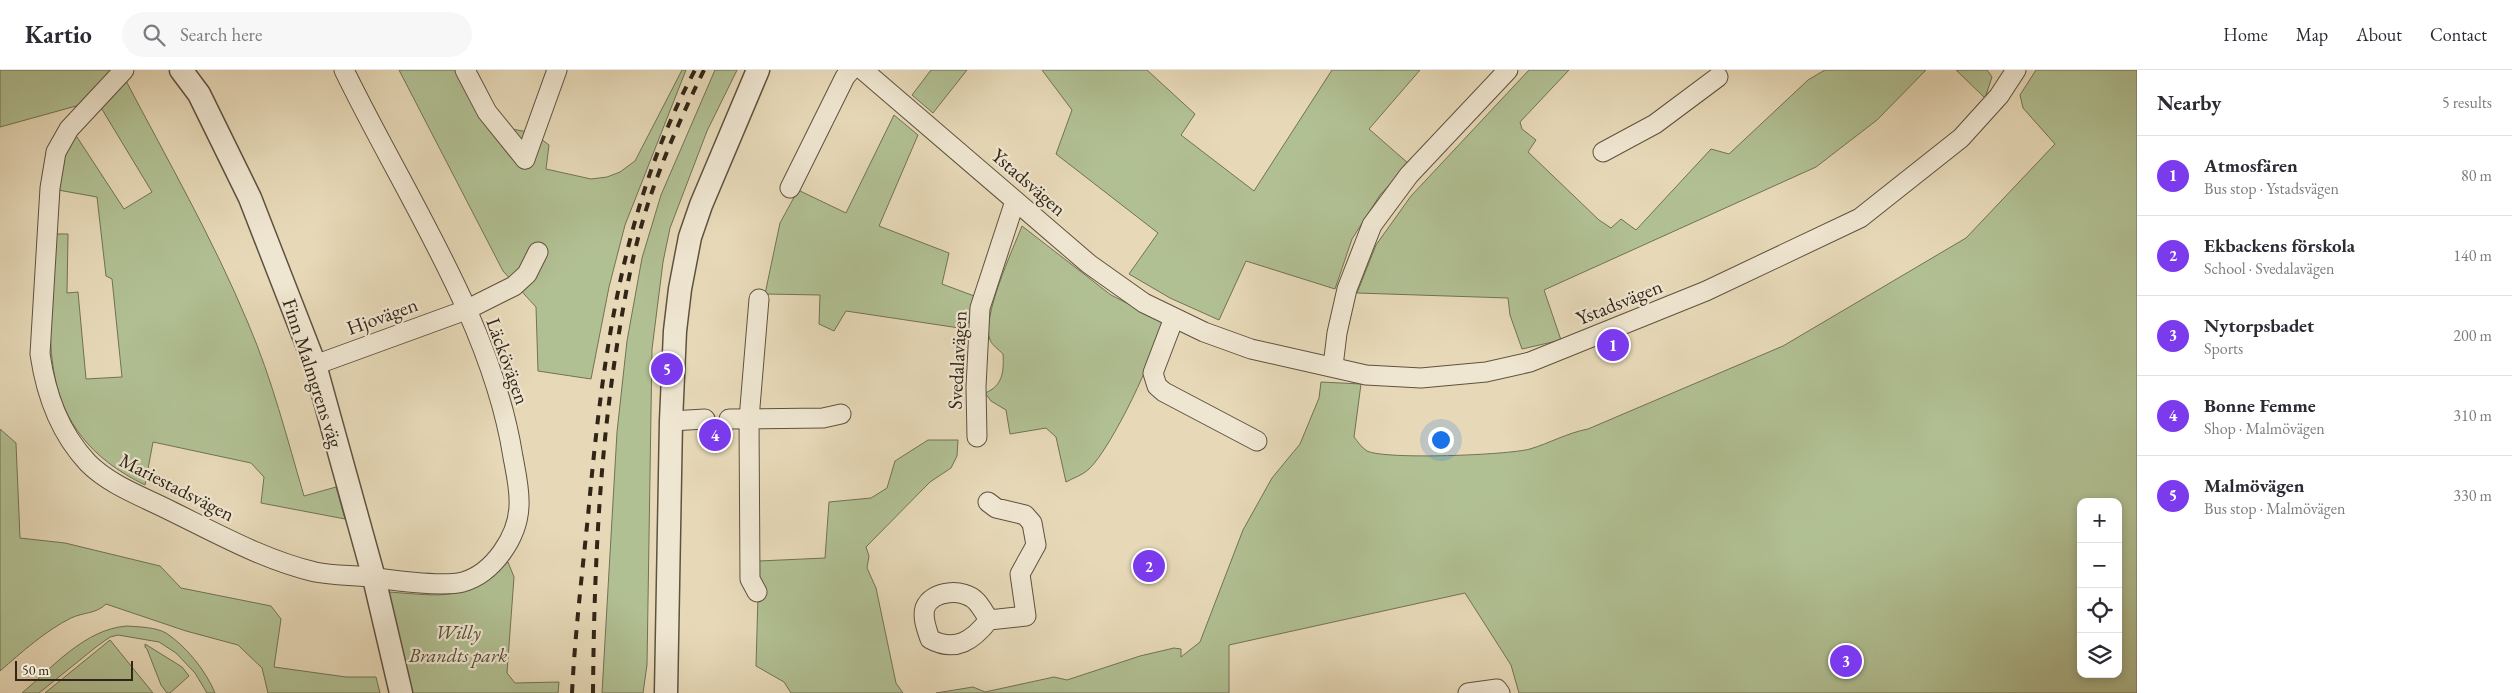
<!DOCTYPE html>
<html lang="en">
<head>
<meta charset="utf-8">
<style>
  :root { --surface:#fff; --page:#f7f7f7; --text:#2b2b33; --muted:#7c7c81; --line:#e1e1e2; --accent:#7c3aed }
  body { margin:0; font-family:"EB Garamond",serif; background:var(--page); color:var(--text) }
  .controls { position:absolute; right:15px; bottom:15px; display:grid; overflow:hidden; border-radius:10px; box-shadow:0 2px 8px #0003 }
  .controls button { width:45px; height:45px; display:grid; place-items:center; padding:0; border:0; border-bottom:1px solid var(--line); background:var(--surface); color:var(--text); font:25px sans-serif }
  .scale { position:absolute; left:15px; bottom:12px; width:118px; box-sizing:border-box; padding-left:5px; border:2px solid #312517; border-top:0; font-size:14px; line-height:18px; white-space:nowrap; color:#312517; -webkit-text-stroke:4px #efe6d1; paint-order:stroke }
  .you { position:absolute; left:1440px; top:369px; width:18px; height:18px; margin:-12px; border:4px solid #fff; border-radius:50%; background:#1a73e8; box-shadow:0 0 0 8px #1a73e833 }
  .badge { display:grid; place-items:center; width:32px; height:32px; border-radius:50%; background:var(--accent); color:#fff; font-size:16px; font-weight:700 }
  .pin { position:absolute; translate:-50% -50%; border:2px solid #fff; box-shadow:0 1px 5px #0006 }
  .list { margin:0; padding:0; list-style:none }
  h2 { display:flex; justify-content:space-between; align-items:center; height:65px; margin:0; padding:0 20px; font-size:21px }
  h2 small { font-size:16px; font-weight:400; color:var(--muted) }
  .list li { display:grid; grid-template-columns:32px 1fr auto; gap:15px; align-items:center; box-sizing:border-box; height:80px; padding:0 20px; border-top:1px solid var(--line) }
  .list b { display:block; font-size:19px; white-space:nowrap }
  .list p { margin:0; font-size:16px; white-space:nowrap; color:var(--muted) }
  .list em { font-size:16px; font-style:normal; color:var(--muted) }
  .icon { flex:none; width:28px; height:28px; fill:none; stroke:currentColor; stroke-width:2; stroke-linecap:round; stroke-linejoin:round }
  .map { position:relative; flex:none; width:2137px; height:623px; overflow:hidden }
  header { display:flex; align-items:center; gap:30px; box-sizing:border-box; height:70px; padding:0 25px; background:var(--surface); border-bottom:1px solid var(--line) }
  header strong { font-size:24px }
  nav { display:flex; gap:28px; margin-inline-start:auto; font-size:18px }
  .search { width:350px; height:45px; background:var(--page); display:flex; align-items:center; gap:12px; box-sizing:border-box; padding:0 18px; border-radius:28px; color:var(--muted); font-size:19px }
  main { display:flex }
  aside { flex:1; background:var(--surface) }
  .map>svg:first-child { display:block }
  .green { fill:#b1c093; stroke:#717255; fill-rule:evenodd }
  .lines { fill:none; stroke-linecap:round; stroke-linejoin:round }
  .minor-casing { stroke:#5e523f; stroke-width:21 }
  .tertiary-casing { stroke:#5e523f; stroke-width:25 }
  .minor { stroke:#efe6d1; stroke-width:19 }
  .tertiary { stroke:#efe6d1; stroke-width:22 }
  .rail { stroke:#312517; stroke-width:4; stroke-dasharray:9 9; stroke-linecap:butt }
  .labels { text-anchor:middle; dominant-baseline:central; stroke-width:4.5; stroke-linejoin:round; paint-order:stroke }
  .street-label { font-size:20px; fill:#312517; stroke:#efe6d1 }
  .park-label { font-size:20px; font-style:italic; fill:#514c36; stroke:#efe6d1 }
</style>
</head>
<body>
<header>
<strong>Kartio</strong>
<div class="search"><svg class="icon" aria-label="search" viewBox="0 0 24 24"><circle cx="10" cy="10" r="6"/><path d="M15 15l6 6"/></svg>Search here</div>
<nav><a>Home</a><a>Map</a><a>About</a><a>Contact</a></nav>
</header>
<main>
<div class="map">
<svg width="2137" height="623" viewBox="0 0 2137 623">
  <rect width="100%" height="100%" fill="#e7d9b8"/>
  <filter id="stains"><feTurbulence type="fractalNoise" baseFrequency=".004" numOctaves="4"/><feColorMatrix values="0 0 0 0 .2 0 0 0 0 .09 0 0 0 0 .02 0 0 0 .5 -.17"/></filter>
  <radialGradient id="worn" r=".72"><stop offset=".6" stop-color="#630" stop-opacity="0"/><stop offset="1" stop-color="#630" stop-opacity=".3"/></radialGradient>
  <g class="green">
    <polygon points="0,0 114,0 87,33 0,57"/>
    <polygon points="399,0 471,0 494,42 512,59 533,63 549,75 546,99 591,109 607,107 620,102 635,91 682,0 686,0 625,155 609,217 591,309 538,301 536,237 503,201"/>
    <polygon points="715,0 737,0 707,61 670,158 663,192 652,279 647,595 643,623 602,623 617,362 627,271 642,188 661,125"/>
    <polygon points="931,0 967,0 933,43 912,25"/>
    <polygon points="1042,0 1147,0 1195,44 1181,65 1254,121 1332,0 1420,0 1369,59 1409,94 1380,125 1352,169 1335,219 1246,191 1219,250 1170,228 1129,204 1158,163 1056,84 1072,40"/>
    <polygon points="1529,0 1569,0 1520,52 1522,59 1536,70 1528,82 1599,150 1611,158 1621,149 1636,160 1711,79 1729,84 1808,10 1825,0 1926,0 1877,50 1816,97 1544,220 1561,270 1522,279 1510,245 1508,228 1357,223 1376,175 1411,126"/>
    <polygon points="1956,0 1987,0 1992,7 1985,28"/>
    <path d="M2036,0H2137V623H1519L1511,595L1465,523L1229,575V623H936L973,617L985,622L1054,607L1067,610L1140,586L1174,578L1181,579V587L1200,572L1243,460L1272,408L1300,374L1319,328L1321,312L1361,314L1354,367C1357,371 1362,378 1367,381C1386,390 1508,385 1530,379C1550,373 1567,363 1588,359L1783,276L1966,168L2055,74L2023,38L2020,25ZM2081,432H2118V604H2081Z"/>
    <path d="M125,9C167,89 213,169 248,253C272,309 287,368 304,426L336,417L345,449L261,433L264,407L251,393L153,372L145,415C32,360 48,269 56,164H68L67,223L78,222L86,309L122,307L112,209L106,206L97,127L58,120L64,87L75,64L124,139L152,122L100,36Z"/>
    <polygon points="894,45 918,65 879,156 949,183 942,214 977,227 966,259 846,241 834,261 819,254 820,225 765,224 780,153 798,120 846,143"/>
    <path d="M1022,156L1111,225L1162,251C1157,283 1112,377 1089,399C1083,405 1073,408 1066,412L1056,367L1046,358L1010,364L1006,340L991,331L985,323C1003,316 1004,301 1003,284C999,280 992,275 990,270C981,248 1013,179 1022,156Z"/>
    <path d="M0,359L16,373L20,468L65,473L160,496L181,518L271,536L281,549L274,597L346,607H376L380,623H268L262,598L238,575L186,561L106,534C96,544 84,542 71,548C45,561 22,582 0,601Z"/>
    <polygon points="928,370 958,370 957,386 951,398 930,412 866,477 869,486 867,498 876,518 896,613 903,623 791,623 784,612 756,596 759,491 825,488 829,432 871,428 887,418 895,391"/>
    <path d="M508,492L514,507L507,603L515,613L559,612L558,623H411L389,522C444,526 465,532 508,492Z"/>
    <path d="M127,556C140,557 155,557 166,563C186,576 206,601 215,623H207L195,603L176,583L159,572L118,565L110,567L96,577L39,623H22C53,597 85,559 127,556Z"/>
    <polygon points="110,570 153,623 45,623"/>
    <polygon points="145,574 182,597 189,606 170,623 167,623 161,615 147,579 145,577"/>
  </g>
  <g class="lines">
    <g class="minor-casing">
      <g id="minor">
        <path d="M124,0L69,59L56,82L50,118L40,284C46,325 59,362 88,393C110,415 141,426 169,440C216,463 264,490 315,502C335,506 356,505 376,508C398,511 442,517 463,512C494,503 518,466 519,436C520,420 516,403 513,387C492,252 403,122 344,0"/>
        <polyline points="465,0 487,42 525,89"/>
        <polyline points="863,0 1089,194 1144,233 1204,262 1251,279 1366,305 1421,308 1486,302 1530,292 1706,221 1860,148 1961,68 1999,26 2016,0"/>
        <polyline points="1603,82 1655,54 1718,7"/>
        <polyline points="525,89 557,0"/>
        <polyline points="790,118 845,7 851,0"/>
        <polyline points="1174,248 1153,303 1157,316 1164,322 1257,371"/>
        <polyline points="315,295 466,240 514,216 527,204 538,182"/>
        <polyline points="1333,296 1337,263 1347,219 1372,155 1409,105 1508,0"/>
        <polyline points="729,349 823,348 841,344"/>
        <polyline points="671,351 705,349"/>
        <polyline points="977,367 976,317 980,238 1015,131"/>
        <path d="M988,432L996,438L1025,445L1032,453L1036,475L1020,504L1026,546L989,550C985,544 981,536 976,531C964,518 932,520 925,538C922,548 927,560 930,569C956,583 973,570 989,550"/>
        <polyline points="757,522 750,509 749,349 759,229"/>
        <polyline points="1468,623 1497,619 1500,623"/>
      </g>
    </g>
    <g class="tertiary-casing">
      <g id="tertiary">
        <polyline points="181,0 199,24 250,128 315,295 374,508 401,623"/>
        <polyline points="666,623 671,351 675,261 680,219 690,167 701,135 758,0"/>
      </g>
    </g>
    <use href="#minor" class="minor"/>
    <use href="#tertiary" class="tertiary"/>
    <g class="rail">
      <path d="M572,623C575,564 582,505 588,446C602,292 621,138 695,0"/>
      <path d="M593,623C594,505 599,386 618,269C625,225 633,182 646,140C661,92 682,45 704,0"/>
    </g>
  </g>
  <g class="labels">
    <g class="street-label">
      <text transform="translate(1029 112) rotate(41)">Ystadsvägen</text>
      <text transform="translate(1619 232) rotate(-22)">Ystadsvägen</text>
      <text transform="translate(382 246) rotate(-20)">Hjovägen</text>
      <text transform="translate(957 290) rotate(-87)">Svedalavägen</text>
      <text transform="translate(508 291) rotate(70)">Läckövägen</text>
      <text transform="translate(313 303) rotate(72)">Finn Malmgrens väg</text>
      <text transform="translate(177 417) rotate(27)">Mariestadsvägen</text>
    </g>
    <g class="park-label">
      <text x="458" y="562">Willy<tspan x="458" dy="23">Brandts park</tspan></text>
    </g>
  </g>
  <rect width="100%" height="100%" filter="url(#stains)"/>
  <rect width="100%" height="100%" fill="url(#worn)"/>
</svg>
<div class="controls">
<button>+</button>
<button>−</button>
<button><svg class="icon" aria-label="locate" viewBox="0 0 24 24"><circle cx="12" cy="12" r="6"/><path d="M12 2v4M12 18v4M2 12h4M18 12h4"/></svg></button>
<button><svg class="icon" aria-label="layers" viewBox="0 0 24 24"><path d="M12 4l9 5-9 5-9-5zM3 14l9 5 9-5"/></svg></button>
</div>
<div class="scale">50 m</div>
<div class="you"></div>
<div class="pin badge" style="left:1613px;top:275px">1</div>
<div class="pin badge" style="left:1149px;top:496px">2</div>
<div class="pin badge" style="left:1846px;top:591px">3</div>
<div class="pin badge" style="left:715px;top:365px">4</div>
<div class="pin badge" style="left:667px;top:299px">5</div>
</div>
<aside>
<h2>Nearby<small>5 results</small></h2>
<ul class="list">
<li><span class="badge">1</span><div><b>Atmosfären</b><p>Bus stop · Ystadsvägen</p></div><em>80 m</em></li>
<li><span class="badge">2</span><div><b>Ekbackens förskola</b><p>School · Svedalavägen</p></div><em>140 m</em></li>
<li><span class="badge">3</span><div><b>Nytorpsbadet</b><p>Sports</p></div><em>200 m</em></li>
<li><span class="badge">4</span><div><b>Bonne Femme</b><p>Shop · Malmövägen</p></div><em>310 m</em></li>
<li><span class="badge">5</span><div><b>Malmövägen</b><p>Bus stop · Malmövägen</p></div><em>330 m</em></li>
</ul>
</aside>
</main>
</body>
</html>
